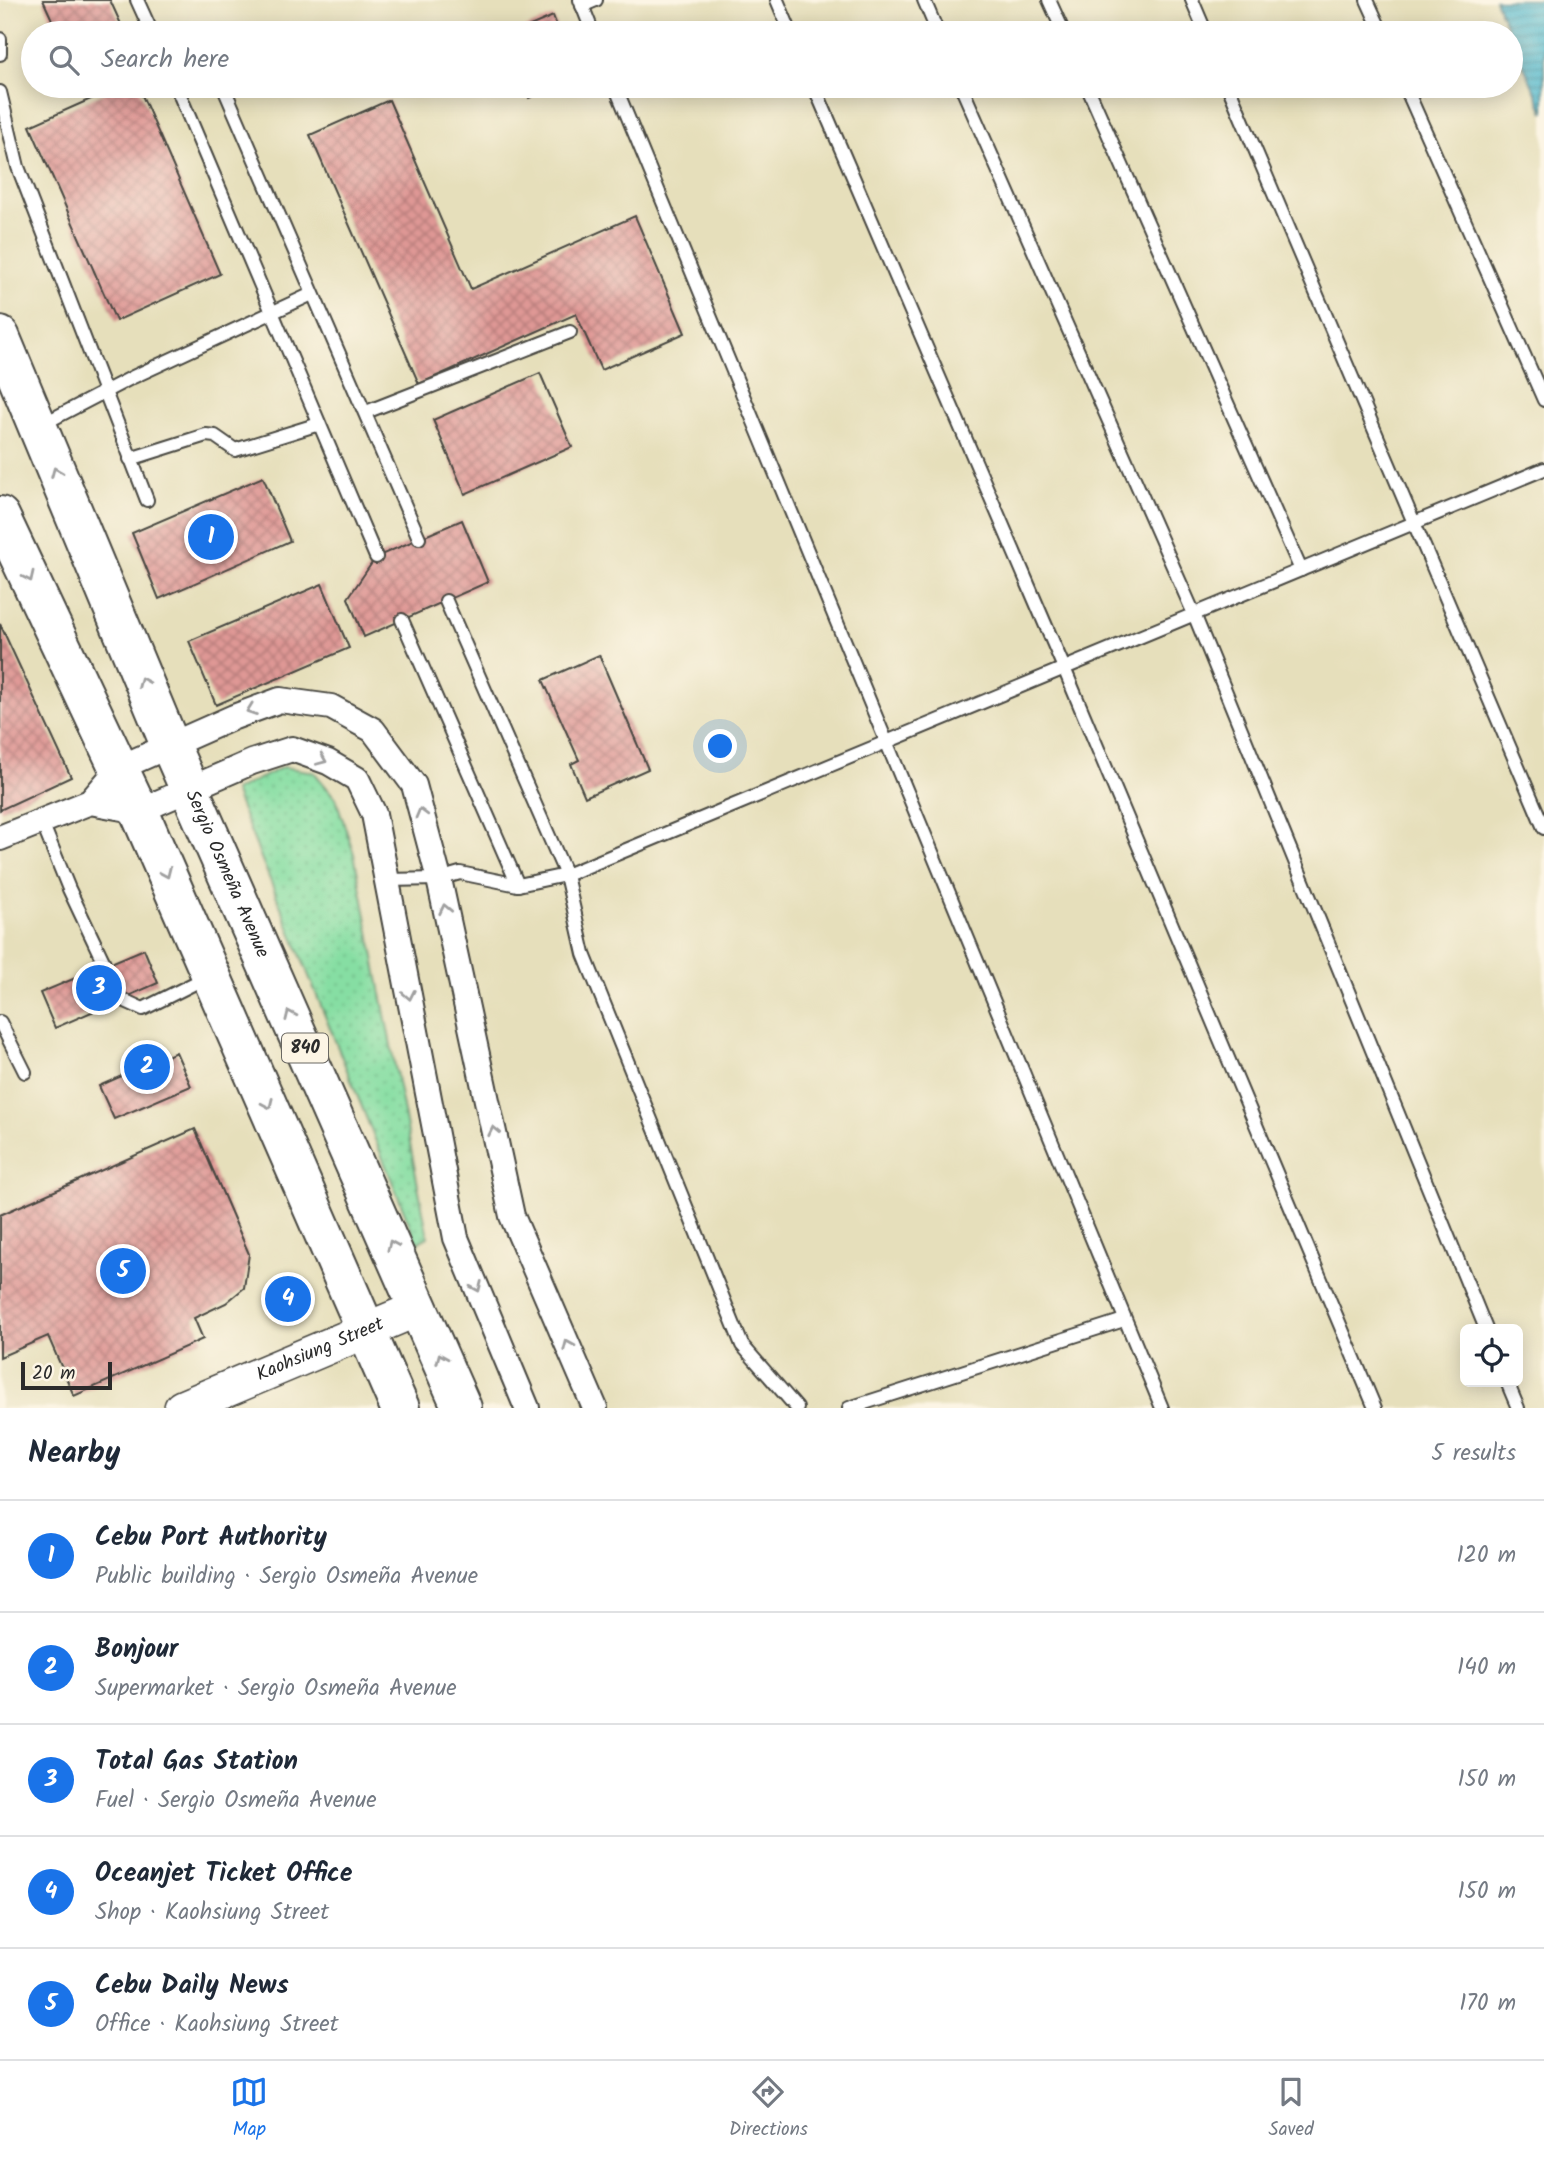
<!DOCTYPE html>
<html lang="en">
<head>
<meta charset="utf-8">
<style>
  :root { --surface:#fff; --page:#f2f2f3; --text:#1f2937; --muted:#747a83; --line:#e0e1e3; --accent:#1a73e8 }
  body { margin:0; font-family:Kalam,sans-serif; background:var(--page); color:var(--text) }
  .controls { position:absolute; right:21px; bottom:21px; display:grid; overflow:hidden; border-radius:10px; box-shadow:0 4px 18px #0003 }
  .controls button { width:63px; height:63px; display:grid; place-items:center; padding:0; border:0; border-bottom:2px solid var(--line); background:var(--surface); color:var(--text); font:35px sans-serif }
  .scale { position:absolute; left:21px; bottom:18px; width:91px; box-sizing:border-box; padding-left:7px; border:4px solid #2b2b2b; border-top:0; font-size:19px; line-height:24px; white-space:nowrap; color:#2b2b2b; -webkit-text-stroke:5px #fcf5e5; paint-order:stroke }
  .you { position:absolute; left:721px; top:747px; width:24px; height:24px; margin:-18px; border:5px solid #fff; border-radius:50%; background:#1a73e8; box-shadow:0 0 0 10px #1a73e833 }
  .badge { display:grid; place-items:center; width:46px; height:46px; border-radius:50%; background:var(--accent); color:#fff; font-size:23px; font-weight:700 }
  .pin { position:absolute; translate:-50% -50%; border:4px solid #fff; box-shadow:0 2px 7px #0006 }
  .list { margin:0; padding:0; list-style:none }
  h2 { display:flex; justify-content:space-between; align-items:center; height:91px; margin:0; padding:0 28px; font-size:30px }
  h2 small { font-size:23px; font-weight:400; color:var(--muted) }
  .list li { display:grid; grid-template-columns:46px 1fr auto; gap:21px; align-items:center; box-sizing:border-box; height:112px; padding:0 28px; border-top:2px solid var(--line) }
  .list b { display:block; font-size:26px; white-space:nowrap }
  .list p { margin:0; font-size:23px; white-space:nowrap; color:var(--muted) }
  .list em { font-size:23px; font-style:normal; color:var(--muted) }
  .icon { flex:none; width:38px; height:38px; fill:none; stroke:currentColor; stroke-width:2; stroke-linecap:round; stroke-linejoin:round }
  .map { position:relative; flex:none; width:1544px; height:1408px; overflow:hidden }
  .search { position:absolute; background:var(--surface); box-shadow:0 4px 18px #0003; left:21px; right:21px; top:21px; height:77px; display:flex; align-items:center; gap:18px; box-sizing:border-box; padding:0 24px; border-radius:38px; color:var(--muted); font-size:26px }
  .sheet { height:651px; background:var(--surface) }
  nav { display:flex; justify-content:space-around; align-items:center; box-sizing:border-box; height:98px; border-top:2px solid var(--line); background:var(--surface); font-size:19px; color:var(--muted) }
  nav a { display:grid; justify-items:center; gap:4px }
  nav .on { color:var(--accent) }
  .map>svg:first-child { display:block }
  .grass { fill:url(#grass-dots); stroke:#588467; stroke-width:2 }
  .water { fill:url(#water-rules); stroke:#3e727c; stroke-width:2 }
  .building { fill:url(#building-cross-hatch) }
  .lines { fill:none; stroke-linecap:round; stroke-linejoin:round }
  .lane-casing { stroke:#474641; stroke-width:16 }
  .street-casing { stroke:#474641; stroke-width:28 }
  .secondary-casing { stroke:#474641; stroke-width:38 }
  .highway-casing { stroke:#474641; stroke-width:42 }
  .lane { stroke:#fff; stroke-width:12 }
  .street { stroke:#fff; stroke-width:24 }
  .secondary { stroke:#fff; stroke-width:35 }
  .highway { stroke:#fff; stroke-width:38 }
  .oneway { stroke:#a0a0a0 }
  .labels { text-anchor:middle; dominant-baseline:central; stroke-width:6; stroke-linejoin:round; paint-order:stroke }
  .shield { fill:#fcf5e5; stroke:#6a6863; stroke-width:2 }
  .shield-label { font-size:18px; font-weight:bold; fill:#2b2b2b }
  .street-label { font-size:19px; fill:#2b2b2b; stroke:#fcf5e5 }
</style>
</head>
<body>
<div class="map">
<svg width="1544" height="1408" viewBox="0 0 1544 1408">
  <defs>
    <pattern id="grass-dots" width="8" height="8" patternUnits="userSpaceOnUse" patternTransform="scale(1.75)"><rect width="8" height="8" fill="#86dea3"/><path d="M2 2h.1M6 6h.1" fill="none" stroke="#74bf8c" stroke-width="1.8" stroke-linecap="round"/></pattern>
    <pattern id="water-rules" width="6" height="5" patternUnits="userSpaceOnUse" patternTransform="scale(1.75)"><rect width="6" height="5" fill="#50b8cd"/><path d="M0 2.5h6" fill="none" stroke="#4396a7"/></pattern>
    <pattern id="building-cross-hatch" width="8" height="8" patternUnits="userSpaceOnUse" patternTransform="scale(1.75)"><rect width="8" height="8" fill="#df9895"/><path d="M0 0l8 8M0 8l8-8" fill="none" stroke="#b57c7a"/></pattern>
  </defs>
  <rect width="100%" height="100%" fill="#fcf5e5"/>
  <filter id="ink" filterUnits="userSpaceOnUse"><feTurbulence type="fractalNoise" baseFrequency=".0143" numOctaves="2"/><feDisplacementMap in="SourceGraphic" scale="14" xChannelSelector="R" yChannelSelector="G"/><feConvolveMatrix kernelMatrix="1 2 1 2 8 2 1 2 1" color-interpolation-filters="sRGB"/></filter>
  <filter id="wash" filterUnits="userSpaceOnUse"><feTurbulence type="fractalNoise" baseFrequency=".00686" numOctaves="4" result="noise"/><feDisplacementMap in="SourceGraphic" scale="28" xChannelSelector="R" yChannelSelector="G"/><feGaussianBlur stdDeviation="1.57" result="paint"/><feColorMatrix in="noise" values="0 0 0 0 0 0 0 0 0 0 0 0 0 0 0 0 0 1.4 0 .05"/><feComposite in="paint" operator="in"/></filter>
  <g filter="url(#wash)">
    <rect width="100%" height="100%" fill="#e6dfbb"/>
    <polygon class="grass" points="283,767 314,772 336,799 354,854 428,1237 417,1243 234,791"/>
    <polygon class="water" points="1495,0 1544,0 1544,112"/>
    <g id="blocks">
      <g class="building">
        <polygon points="43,0 110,0 125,33 58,33"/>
        <polygon points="553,16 560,33 514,33"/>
        <polygon points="120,86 138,86 220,274 116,321 30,126"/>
        <polygon points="524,86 557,86 529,98"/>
        <polygon points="389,100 471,289 635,216 685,333 601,370 576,314 419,384 310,135"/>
        <polygon points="540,373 572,447 465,494 433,420"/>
        <polygon points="263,477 290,541 159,599 132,533"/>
        <polygon points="462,520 488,582 364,637 348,598 376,557"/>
        <polygon points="322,584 349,648 216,705 189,641"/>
        <polygon points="0,624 71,777 0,810"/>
        <polygon points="599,655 648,769 585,797 571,764 579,760 543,680"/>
        <polygon points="144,949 158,983 55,1028 40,993"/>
        <polygon points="176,1052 191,1086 114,1119 99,1086"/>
        <polygon points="195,1129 249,1254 244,1288 226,1303 194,1318 203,1339 74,1396 48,1336 0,1357 0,1215"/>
      </g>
    </g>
  </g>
  <g filter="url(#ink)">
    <use href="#blocks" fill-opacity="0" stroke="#474641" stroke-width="2"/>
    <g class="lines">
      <g class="lane-casing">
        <g id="lane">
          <polyline points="137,0 152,33"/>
          <polyline points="580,0 593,33"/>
          <polyline points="777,0 791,33"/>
          <polyline points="924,0 938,33"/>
          <polyline points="1049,0 1064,33"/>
          <polyline points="1192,0 1206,33"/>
          <polyline points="1367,0 1382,33"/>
          <polyline points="582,6 596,0"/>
          <polyline points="0,39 0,54"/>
          <polyline points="176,86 376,557"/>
          <polyline points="223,86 419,538"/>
          <polyline points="615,86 1162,1408"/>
          <polyline points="814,86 1064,668 1375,1408"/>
          <polyline points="961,86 1194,614 1486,1329"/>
          <polyline points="1087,86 1301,570"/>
          <polyline points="1228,86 1544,828"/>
          <polyline points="1405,86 1544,400"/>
          <polyline points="0,92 18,167 147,500"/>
          <polyline points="366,412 570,332"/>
          <polyline points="41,425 133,377 312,294"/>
          <polyline points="130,459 206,435 215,436 235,450 319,424"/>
          <polyline points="446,601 566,875 584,954 742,1345 797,1408"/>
          <polyline points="402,620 518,885"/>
          <polyline points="41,820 69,889 105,965"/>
          <polyline points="386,880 439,879 460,873 518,885 566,875 1544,469"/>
          <polyline points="121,999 143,1009 209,976"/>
          <polyline points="0,1022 25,1072"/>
          <polyline points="1507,1382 1518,1408"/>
          <polyline points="849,1408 1124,1320"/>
        </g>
      </g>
      <g class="street-casing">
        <g id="street">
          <polyline points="90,802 139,811 252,762 292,749 328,762 357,779 374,814 456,1238 527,1408"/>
          <polyline points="0,838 90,802 119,768 234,717 280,700 331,707 373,730 414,785 439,879 512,1216 595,1408"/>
        </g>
      </g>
      <g class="secondary-casing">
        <g id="secondary">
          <path id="s1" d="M182,1408L419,1308"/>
        </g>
      </g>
      <g class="highway-casing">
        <g id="highway">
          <path id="s2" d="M0,336L170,745L462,1408"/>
          <polyline points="0,516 139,811 400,1408"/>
        </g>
      </g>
      <use href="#lane" class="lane"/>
      <use href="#street" class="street"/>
      <use href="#secondary" class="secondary"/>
      <use href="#highway" class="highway"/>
    </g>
    <defs><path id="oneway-chevron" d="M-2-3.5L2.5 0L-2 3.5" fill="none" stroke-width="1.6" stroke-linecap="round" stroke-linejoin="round" transform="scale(1.75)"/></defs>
    <g class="oneway">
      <use href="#oneway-chevron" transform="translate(56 472) rotate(-112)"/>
      <use href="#oneway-chevron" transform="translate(29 577) rotate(65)"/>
      <use href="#oneway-chevron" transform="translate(143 682) rotate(-113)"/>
      <use href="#oneway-chevron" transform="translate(251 710) rotate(160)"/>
      <use href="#oneway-chevron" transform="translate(322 760) rotate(23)"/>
      <use href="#oneway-chevron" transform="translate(421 813) rotate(-105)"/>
      <use href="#oneway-chevron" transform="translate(166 873) rotate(66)"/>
      <use href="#oneway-chevron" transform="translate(445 909) rotate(-102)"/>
      <use href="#oneway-chevron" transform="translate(409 995) rotate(79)"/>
      <use href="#oneway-chevron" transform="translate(290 1015) rotate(-114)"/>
      <use href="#oneway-chevron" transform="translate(268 1104) rotate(66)"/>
      <use href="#oneway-chevron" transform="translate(494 1131) rotate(-102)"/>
      <use href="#oneway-chevron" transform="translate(392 1245) rotate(-114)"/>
      <use href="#oneway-chevron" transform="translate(477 1287) rotate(67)"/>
      <use href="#oneway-chevron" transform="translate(568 1345) rotate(-113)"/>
      <use href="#oneway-chevron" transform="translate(441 1358) rotate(-113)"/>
    </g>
  </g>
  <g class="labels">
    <rect class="shield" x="282" y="1033.5" width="46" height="29" rx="5"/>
    <g class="shield-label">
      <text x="305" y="1048">840</text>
    </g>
    <g class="street-label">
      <text stroke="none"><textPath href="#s2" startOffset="584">Sergio Osmeña Avenue</textPath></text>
      <text stroke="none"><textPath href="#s1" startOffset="150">Kaohsiung Street</textPath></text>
    </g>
  </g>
</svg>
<div class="controls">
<button><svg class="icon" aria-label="locate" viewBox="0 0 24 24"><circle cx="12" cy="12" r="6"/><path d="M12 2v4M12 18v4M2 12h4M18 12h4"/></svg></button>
</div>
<div class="scale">20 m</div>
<div class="you"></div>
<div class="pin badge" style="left:211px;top:537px">1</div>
<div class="pin badge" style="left:147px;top:1067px">2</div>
<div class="pin badge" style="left:99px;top:988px">3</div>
<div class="pin badge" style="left:288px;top:1299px">4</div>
<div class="pin badge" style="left:123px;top:1271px">5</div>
<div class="search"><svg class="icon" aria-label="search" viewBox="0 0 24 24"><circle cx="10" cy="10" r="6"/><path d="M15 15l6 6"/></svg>Search here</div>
</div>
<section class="sheet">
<h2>Nearby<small>5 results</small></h2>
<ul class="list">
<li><span class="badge">1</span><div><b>Cebu Port Authority</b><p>Public building · Sergio Osmeña Avenue</p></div><em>120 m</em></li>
<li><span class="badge">2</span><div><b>Bonjour</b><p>Supermarket · Sergio Osmeña Avenue</p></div><em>140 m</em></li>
<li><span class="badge">3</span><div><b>Total Gas Station</b><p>Fuel · Sergio Osmeña Avenue</p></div><em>150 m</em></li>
<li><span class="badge">4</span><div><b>Oceanjet Ticket Office</b><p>Shop · Kaohsiung Street</p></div><em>150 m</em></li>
<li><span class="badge">5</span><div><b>Cebu Daily News</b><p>Office · Kaohsiung Street</p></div><em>170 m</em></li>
</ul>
</section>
<nav>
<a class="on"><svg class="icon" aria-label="map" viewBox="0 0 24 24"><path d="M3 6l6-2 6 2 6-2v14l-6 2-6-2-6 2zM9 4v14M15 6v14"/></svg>Map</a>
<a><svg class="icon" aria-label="directions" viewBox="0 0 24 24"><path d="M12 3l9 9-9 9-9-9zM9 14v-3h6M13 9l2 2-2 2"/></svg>Directions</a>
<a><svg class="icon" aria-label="saved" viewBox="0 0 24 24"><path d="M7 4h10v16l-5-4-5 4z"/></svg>Saved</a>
</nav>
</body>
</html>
